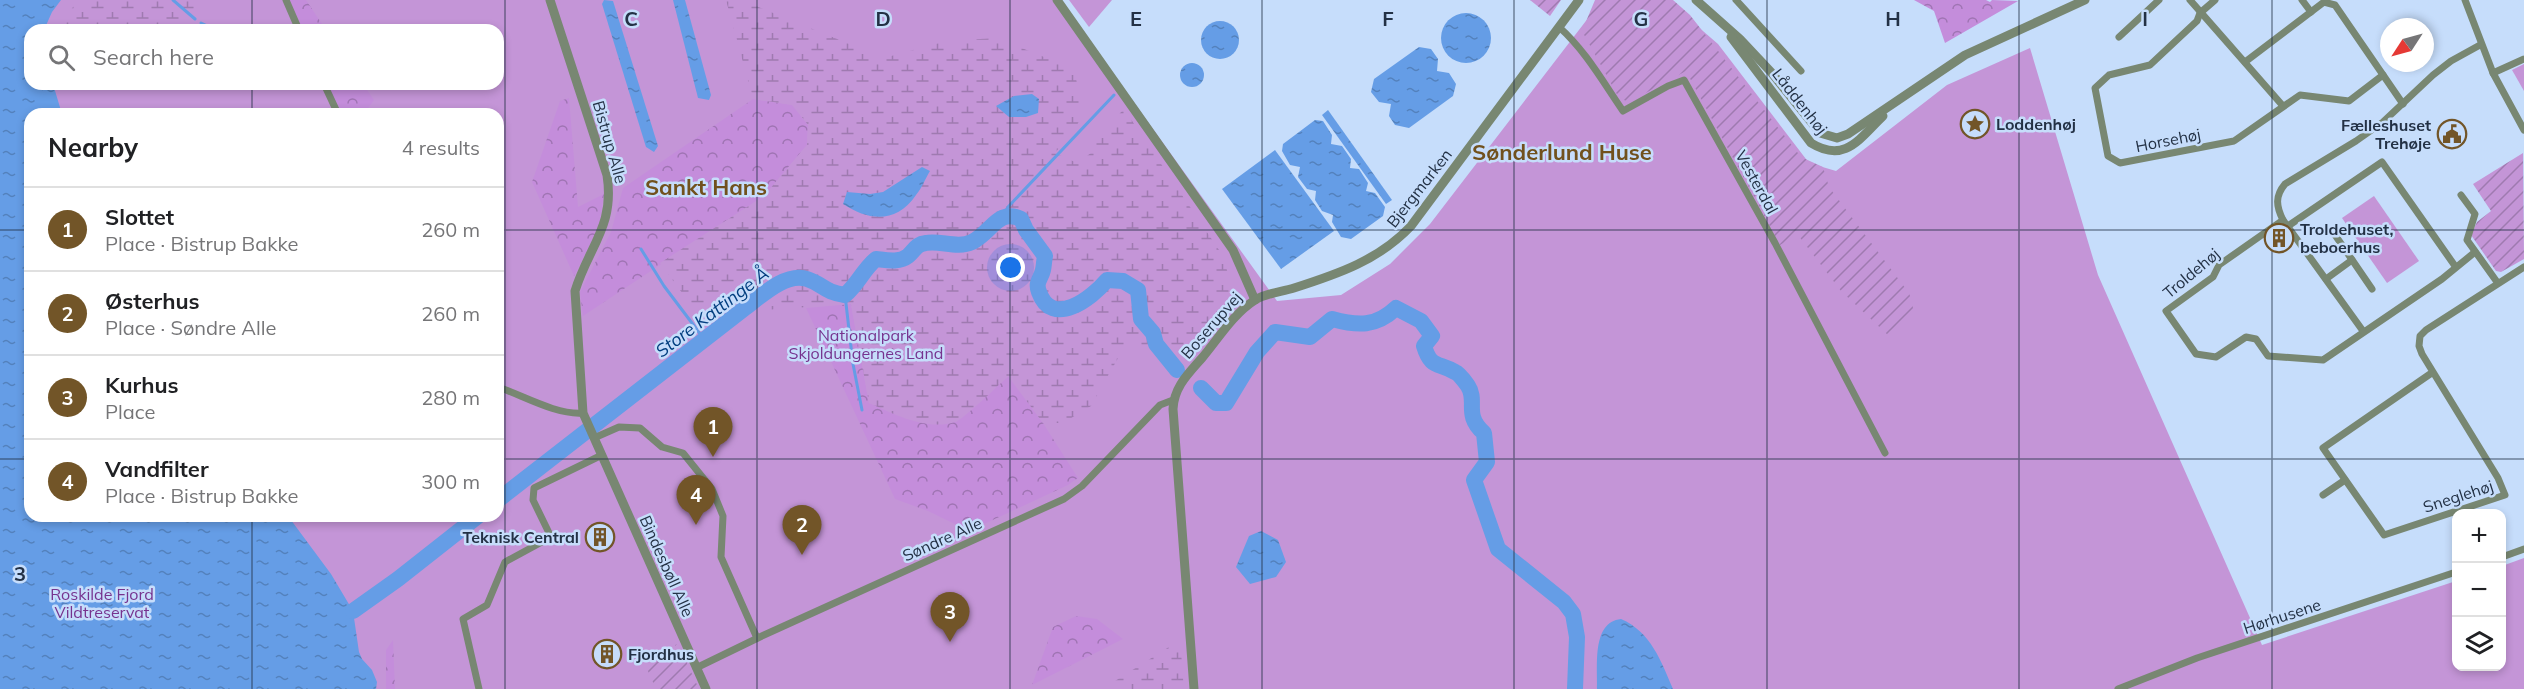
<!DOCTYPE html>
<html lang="en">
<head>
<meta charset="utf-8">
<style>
  :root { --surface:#fff; --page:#f6f6f6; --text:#202124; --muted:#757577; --line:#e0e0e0; --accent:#725528 }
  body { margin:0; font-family:Mulish,sans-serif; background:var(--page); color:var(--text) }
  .controls { position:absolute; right:18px; bottom:18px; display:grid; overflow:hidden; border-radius:12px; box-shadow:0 3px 9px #0003 }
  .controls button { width:54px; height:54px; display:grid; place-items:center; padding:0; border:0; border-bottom:2px solid var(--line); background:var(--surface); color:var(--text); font:30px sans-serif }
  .compass { position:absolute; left:2380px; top:18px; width:54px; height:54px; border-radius:50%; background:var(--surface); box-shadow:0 3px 9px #0003; rotate:234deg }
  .you { position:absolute; left:1011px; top:268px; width:21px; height:21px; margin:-15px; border:4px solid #fff; border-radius:50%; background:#1a73e8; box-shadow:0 0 0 9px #1a73e833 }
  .badge { display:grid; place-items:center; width:39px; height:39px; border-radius:50%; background:var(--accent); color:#fff; font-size:20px; font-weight:700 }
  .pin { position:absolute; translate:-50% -50px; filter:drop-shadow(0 2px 3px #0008) }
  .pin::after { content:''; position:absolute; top:32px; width:21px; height:18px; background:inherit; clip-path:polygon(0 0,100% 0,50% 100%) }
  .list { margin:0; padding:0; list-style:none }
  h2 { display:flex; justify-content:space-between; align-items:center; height:78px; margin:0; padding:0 24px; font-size:26px }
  h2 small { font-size:20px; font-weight:400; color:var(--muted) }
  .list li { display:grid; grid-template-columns:39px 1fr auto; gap:18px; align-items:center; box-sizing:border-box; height:84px; padding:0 24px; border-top:2px solid var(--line) }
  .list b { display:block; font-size:22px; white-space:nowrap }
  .list p { margin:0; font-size:20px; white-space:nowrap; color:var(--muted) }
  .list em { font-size:20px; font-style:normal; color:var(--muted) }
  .icon { flex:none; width:33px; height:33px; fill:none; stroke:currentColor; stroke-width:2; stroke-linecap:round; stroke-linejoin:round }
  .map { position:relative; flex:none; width:2524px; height:689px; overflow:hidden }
  .search { position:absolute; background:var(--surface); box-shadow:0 3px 9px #0003; left:24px; top:24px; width:480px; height:66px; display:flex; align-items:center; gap:15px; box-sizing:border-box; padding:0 21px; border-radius:18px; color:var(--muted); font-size:22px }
  .panel { position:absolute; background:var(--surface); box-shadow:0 3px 9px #0003; left:24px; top:108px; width:480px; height:414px; border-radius:18px }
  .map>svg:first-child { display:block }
  .green { fill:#c495d7; fill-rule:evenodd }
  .forest { fill:url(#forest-crowns) }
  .wetland { fill:url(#wetland-marsh); fill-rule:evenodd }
  .garden { fill:url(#garden-furrows) }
  .water { fill:url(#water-ripples) }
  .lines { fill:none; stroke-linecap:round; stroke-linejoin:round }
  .stream { stroke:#659de6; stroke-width:3 }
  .river { stroke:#659de6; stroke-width:16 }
  .minor { stroke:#788772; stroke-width:7 }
  .tertiary { stroke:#788772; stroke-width:9 }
  .grid { fill:none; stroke:#233145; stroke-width:1.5; stroke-opacity:0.55 }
  .labels { text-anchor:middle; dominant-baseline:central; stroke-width:5; stroke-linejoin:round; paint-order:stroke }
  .street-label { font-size:16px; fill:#233145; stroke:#c6ddfb }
  .poi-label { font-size:16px; font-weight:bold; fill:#233145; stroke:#c6ddfb; text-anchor:start }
  .park-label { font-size:16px; fill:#76338f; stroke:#c6ddfb }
  .water-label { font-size:18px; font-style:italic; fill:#023e7f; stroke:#c6ddfb }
  .district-label { font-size:22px; font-weight:bold; fill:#71511d; stroke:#c6ddfb }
  .grid-label { font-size:20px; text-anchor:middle; font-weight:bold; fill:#233145; stroke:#c6ddfb; stroke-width:5; stroke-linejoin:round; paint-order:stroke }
</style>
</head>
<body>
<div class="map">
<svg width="2524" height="689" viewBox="0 0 2524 689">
  <defs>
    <pattern id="forest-crowns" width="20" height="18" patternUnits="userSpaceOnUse" patternTransform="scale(1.5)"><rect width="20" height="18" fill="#c48ddb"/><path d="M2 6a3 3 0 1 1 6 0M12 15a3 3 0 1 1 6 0" fill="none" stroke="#9f74b3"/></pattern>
    <pattern id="wetland-marsh" width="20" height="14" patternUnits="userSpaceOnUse" patternTransform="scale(1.5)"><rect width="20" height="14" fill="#c495d7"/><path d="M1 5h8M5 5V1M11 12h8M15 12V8" fill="none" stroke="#9f7ab0"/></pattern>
    <pattern id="garden-furrows" width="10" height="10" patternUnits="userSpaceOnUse" patternTransform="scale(1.5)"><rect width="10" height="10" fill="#c495d7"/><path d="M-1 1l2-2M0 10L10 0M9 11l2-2" fill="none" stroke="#9f7ab0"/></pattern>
    <pattern id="water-ripples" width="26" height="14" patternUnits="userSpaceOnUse" patternTransform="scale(1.5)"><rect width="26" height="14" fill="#659de6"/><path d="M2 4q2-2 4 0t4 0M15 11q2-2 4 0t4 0" fill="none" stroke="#5381bc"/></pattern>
  </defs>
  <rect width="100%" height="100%" fill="#c6ddfb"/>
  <g class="green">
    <path d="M0,0H1060L1277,301L1341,295L1390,264L1430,224L1602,0H1667L1718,44L1809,163L1836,171L1947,85L2030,48L2098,275L2262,645L2456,581V666H2502V566L2524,558V689H0ZM30,30H498V84H30ZM30,114H498V516H30Z"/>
    <polygon points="1069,0 1112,0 1089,27"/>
    <polygon points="2524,64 2524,91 2512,70"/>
    <polygon points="2374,196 2419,261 2387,283 2342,218"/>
  </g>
  <g class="forest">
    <polygon points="288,0 306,0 326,30 302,30"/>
    <polygon points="1914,0 1986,0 1990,2 1992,0 2018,1 1945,43 1934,11"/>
    <polygon points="327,84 363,84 374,100 364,114 340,114"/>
    <polygon points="569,98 578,207 604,194 599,227 574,276 532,182 560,101"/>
    <polygon points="753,99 792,105 808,125 807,145 764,196 583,316 580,292 611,232 623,188"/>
    <polygon points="851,304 869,403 956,422 1009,376 1043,423 1078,478 1068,485 969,531 928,511 895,499 806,308"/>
    <polygon points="1076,616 1097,619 1123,639 1032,685 1053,627"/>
    <polygon points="393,640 395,689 386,689 386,650"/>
  </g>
  <g class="wetland">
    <polygon points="78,0 203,0 204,4 178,30 60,30 63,21"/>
    <path d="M726,0H741L884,58L946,41L997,38L1074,69L1080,98L1079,122L1055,153L1077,163L1091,153L1097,137L1124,109L1219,250C1244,301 1221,315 1190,354L1137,346L1122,351L1091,406L1063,423H1043L1008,376C998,386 965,418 955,422C926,431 894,414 869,403L851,304L764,310L742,298L705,324L660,263L764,196L807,145L808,125L793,105L753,99ZM930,171L918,193L857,213L843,204L847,192L870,194L883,192L894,183Z"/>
    <polygon points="1180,640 1184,689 1114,689 1115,681"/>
  </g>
  <g class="garden">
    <polygon points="1530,0 1561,0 1550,16"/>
    <path d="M1595,0H1673L1690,15L1801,157L1823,167L1829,187L1909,293C1918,319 1913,322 1890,337L1841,291L1798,235L1780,245L1686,71L1629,102L1619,98L1582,31Z"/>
    <polygon points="2523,153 2524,259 2501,272 2496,271 2471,235 2477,222 2491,211 2473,184"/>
    <polygon points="678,644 699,689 656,689 643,660 657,654 660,660 677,652 675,645"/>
  </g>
  <g class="water">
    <polygon points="0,0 61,0 52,12 44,30 30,30 30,84 53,84 62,114 30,114 30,516 288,516 331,574 353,611 359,652 362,659 372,670 377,682 376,689 0,689"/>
    <polygon points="604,0 613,1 658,146 654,152 646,147 602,4"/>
    <polygon points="673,0 685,0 711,95 709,100 698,98"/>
    <circle cx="1466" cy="38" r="25"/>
    <circle cx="1220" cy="40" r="19"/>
    <polygon points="1419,47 1431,49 1438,59 1437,71 1449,73 1456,84 1453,96 1409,128 1395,125 1389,116 1391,104 1379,102 1371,92 1374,79"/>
    <circle cx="1192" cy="75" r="12"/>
    <polygon points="1032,94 1039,99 1038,113 1026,117 1009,117 996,106 1014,96"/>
    <polygon points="1328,110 1392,200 1386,204 1322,115"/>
    <polygon points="1315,120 1323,121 1332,135 1331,144 1342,146 1351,159 1350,168 1359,169 1368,183 1366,191 1375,193 1385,207 1383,216 1351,239 1341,237 1332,222 1333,215 1322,211 1315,200 1316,191 1307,189 1298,177 1300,167 1290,165 1282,151 1283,144"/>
    <polygon points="1275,150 1334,231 1281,269 1222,189"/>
    <path d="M922,167L930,171C925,179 922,188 916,195C896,224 869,221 843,204L847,192L870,194L883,192Z"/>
    <polygon points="1261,531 1278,540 1286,562 1276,577 1250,584 1236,567 1249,536"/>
    <path d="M1621,619C1651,632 1661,661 1673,689H1597C1598,668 1591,622 1621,619Z"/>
  </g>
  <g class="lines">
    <g class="stream">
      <polyline points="173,0 195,19"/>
      <polyline points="201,23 216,30"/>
      <polyline points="1003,216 1008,207 1114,95"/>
      <polyline points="641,249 664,286 704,339"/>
      <polyline points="845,295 853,364 862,410"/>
    </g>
    <g class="river">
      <path d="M1201,388L1216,403H1226L1257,352L1275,332L1310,337L1332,319C1358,326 1376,327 1396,308L1421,321L1432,336L1424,346C1431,369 1438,362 1455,372C1460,374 1465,382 1468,386C1478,401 1463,415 1484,433L1487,462L1474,480L1498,549L1564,602L1573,614L1577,637L1575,689"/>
      <path d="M498,500L745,308C761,296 786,272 807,279C823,284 824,292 845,295C858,284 863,270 876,259C886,260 899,263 908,256C915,250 916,244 926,243C940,240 957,249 972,242C992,232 998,208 1021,219L1026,230L1045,256C1044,260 1044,266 1043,270C1041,279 1035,282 1039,292C1052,329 1092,298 1107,280L1123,281L1138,290L1141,319L1153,333L1156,344L1177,370"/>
      <polyline points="353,611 398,579 478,516"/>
    </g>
    <g class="minor">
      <polyline points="286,0 299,30"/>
      <polyline points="1736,0 1801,71"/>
      <polyline points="2190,0 2283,106"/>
      <polyline points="2215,0 2200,13 2197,21 2150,65 2109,75 2095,88 2108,156 2120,163 2234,141 2300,95 2349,101 2383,75"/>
      <polyline points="2302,0 2311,12"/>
      <polyline points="2465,0 2493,73 2524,130"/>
      <path d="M1559,27C1585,50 1603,82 1623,111L1668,86L1684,80L1775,243L1885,453"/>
      <polyline points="2119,37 2159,0"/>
      <polyline points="2245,62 2324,2 2335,5 2403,104"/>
      <polyline points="2493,73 2524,59"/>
      <polyline points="324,84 338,114"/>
      <polyline points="2461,195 2475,214 2467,240 2497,282"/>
      <polyline points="2283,220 2219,265 2213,277 2166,311 2196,354 2216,357 2246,337 2256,339 2268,356 2323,360 2442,279 2475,252"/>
      <polyline points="2288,226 2382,162 2455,266"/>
      <polyline points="2331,229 2372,289"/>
      <polyline points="2326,279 2352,260"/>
      <path d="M2363,331L2283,220C2276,206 2275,196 2285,184L2356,141L2383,122L2433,75L2451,61L2480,45"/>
      <polyline points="2433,372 2323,448 2384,535 2505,495 2498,478 2422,354 2419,346 2420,336 2426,330 2524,267"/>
      <path d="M498,387C524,396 556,415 583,413"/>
      <polyline points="594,438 619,427 640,428 662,447 683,453 712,489 723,516 721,557 757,638"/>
      <polyline points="2323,495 2345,480"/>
      <polyline points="2502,557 2524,549"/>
      <polyline points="696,668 764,635 1064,499 1082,486 1160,405 1173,400"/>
      <polyline points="479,689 463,619 487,605 505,562 551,537 533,500 534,488 602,455"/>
      <polyline points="2118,689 2197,658 2456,572"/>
    </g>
    <g class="tertiary">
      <path d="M550,0L607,175C615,226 589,246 575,291L583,413L706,689"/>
      <polyline points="1057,0 1233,250 1255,300"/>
      <polyline points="1696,0 1740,39 1771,72 1820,133 1837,138 1848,134 1965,55 2085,0"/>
      <path d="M1731,37L1811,143C1845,164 1860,138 1883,116"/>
      <path d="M1194,689L1173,409C1174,387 1188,374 1202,358C1218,339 1233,314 1255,300C1266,293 1281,292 1294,288C1338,274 1379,260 1411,226L1579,0"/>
    </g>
  </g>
  <path class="grid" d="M252,0V30M505,0V689M757,0V689M1010,0V689M1262,0V689M1514,0V689M1767,0V689M2019,0V689M2272,0V689M252,84V114M0,230H30M498,230H2524M0,459H30M498,459H2524M252,516V689"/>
  <defs>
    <g id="sight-ring" transform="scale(1.5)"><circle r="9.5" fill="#c6ddfb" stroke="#725528" stroke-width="1.5"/><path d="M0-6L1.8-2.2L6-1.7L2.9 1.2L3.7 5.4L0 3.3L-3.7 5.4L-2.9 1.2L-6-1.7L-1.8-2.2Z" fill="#725528"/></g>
    <g id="civic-ring" transform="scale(1.5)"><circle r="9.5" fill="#c6ddfb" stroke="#725528" stroke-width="1.5"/><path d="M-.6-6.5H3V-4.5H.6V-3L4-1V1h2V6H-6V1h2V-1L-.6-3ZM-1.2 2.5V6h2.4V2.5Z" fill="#725528"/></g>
    <g id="building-ring" transform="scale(1.5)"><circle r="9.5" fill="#c6ddfb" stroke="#725528" stroke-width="1.5"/><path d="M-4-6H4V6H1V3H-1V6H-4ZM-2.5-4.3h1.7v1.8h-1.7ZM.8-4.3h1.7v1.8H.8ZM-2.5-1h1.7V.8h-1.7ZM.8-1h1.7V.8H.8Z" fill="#725528"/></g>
  </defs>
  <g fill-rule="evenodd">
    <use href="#sight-ring" x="1975" y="124"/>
    <use href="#civic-ring" x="2452" y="134"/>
    <use href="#building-ring" x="2279" y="238"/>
    <use href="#building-ring" x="600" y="537"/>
    <use href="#building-ring" x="607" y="654"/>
  </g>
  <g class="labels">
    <g class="street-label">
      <text transform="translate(1800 101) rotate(52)">Låddenhøj</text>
      <text transform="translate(2168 140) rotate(-11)">Horsehøj</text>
      <text transform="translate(610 142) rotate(74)">Bistrup Alle</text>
      <text transform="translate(1757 182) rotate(61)">Vesterdal</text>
      <text transform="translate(1419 188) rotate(-52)">Bjergmarken</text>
      <text transform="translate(2191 273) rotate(-40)">Troldehøj</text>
      <text transform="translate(1211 325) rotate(-49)">Boserupvej</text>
      <text transform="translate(2458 496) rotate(-18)">Sneglehøj</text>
      <text transform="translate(942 539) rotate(-24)">Søndre Alle</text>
      <text transform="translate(667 566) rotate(66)">Bindesbøll Alle</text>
      <text transform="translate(2282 616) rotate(-18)">Hørhusene</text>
    </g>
    <g class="poi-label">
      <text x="1996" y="124">Loddenhøj</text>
      <text x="2431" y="125" text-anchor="end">Fælleshuset<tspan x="2431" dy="18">Trehøje</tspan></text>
      <text x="2300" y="229">Troldehuset,<tspan x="2300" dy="18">beboerhus</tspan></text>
      <text x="579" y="537" text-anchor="end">Teknisk Central</text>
      <text x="628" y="654">Fjordhus</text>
    </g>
    <g class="park-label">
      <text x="866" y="335">Nationalpark<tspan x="866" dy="18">Skjoldungernes Land</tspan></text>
      <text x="102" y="594">Roskilde Fjord<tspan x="102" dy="18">Vildtreservat</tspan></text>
    </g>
    <g class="water-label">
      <text transform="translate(712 312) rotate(-37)">Store Kattinge Å</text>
    </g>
    <g class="district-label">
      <text x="1562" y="152">Sønderlund Huse</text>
      <text x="706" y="187">Sankt Hans</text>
    </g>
  </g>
  <g class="grid-label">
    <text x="631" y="26">C</text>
    <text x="883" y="26">D</text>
    <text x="1136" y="26">E</text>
    <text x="1388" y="26">F</text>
    <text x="1641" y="26">G</text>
    <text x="1893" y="26">H</text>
    <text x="2145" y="26">I</text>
    <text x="20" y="581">3</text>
  </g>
</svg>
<div class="controls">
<button>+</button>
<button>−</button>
<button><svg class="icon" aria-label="layers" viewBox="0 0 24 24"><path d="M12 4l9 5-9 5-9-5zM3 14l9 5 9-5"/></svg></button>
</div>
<svg class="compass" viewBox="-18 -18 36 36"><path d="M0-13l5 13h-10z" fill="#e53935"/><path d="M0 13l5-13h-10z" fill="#757577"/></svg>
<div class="you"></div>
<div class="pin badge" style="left:713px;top:457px">1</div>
<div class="pin badge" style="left:802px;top:555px">2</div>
<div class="pin badge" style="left:950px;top:642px">3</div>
<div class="pin badge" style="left:696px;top:525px">4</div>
<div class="search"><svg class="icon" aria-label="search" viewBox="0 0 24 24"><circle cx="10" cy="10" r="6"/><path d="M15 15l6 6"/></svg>Search here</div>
<section class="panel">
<h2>Nearby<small>4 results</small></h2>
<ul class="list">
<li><span class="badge">1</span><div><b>Slottet</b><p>Place · Bistrup Bakke</p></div><em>260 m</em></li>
<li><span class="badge">2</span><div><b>Østerhus</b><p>Place · Søndre Alle</p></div><em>260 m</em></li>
<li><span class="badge">3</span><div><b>Kurhus</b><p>Place</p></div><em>280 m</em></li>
<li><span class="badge">4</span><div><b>Vandfilter</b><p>Place · Bistrup Bakke</p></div><em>300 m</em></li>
</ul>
</section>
</div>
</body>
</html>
